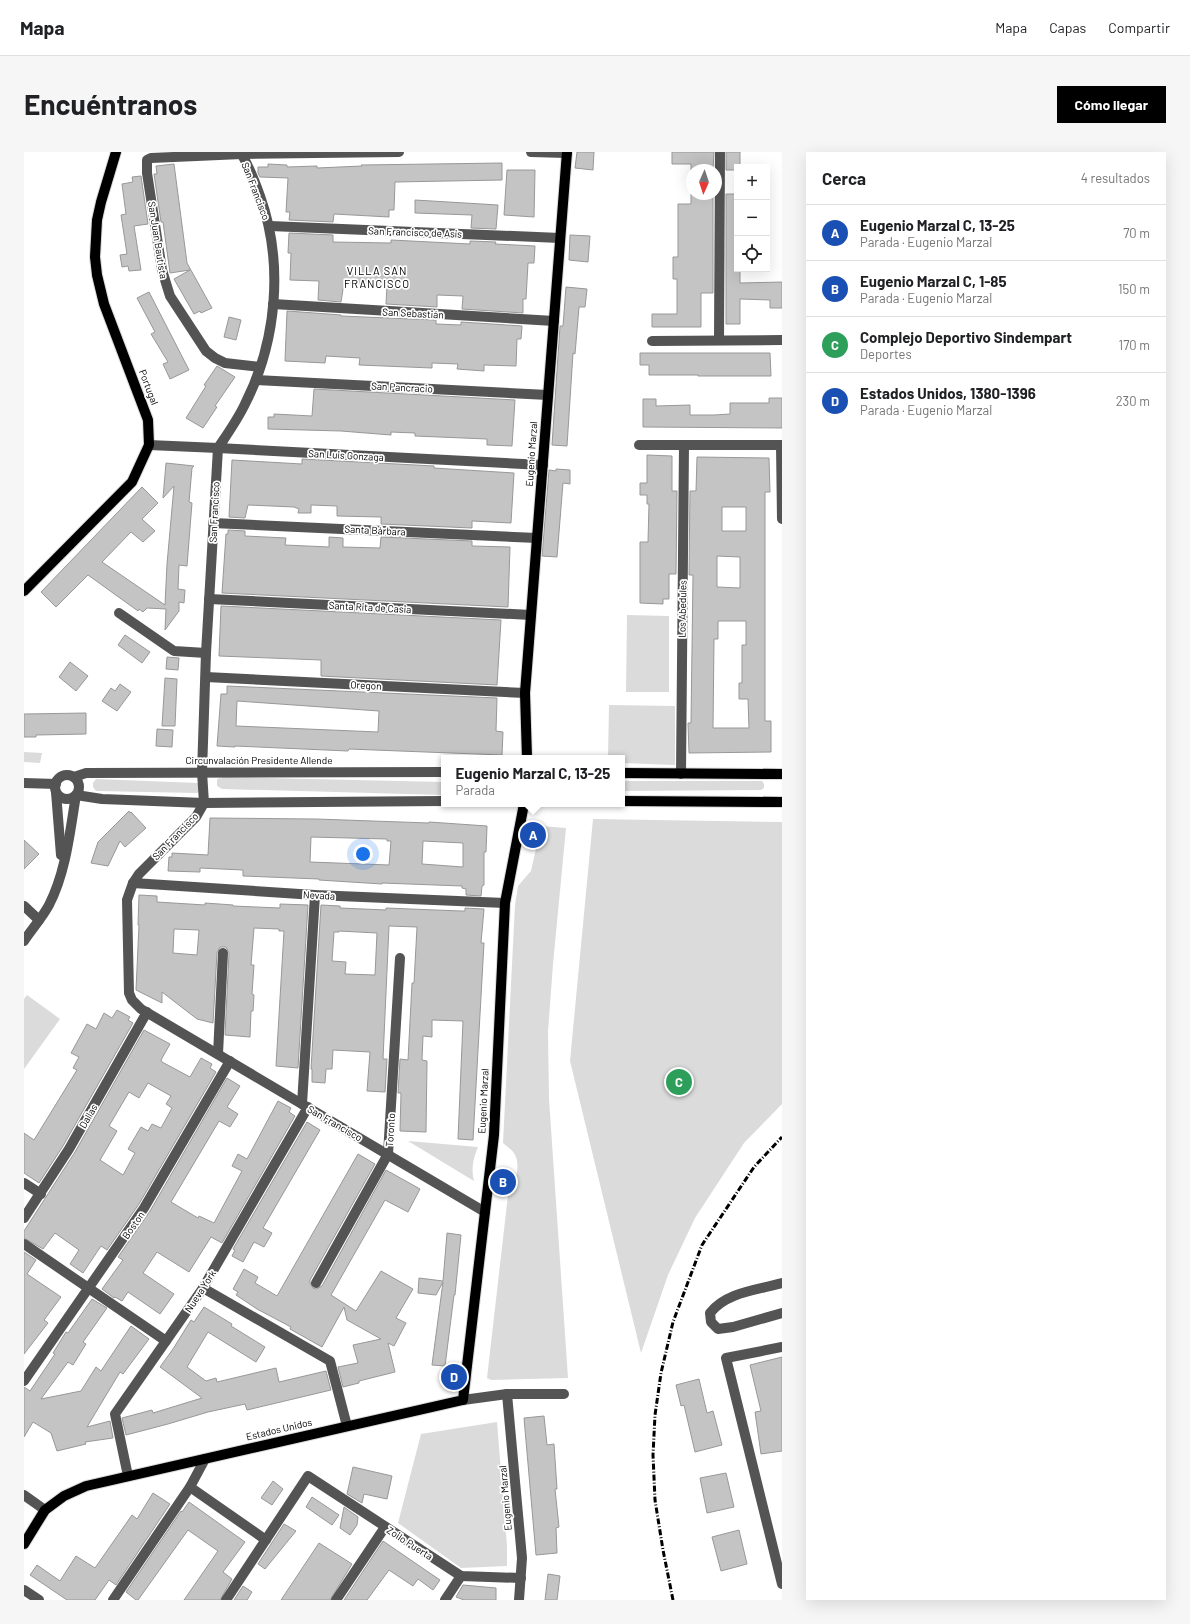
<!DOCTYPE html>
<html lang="es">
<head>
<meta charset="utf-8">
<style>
  :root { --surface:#fff; --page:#f6f6f6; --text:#202124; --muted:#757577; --line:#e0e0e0; --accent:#000 }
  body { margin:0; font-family:Barlow,sans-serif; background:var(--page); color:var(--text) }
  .controls { position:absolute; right:12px; top:12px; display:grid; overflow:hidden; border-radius:0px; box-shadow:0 4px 16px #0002 }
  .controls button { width:36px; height:36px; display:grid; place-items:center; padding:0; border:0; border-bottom:1px solid var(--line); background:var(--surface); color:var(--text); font:20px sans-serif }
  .compass { position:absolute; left:662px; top:12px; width:36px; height:36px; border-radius:50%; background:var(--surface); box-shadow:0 4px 16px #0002; rotate:183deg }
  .you { position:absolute; left:339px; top:702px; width:14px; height:14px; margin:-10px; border:3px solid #fff; border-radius:50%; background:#1a73e8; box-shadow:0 0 0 6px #1a73e833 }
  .badge { display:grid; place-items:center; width:26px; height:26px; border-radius:50%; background:var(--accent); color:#fff; font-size:13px; font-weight:700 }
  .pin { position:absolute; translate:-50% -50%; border:2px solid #fff; box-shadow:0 1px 4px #0006 }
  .popup { position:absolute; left:417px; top:603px; width:184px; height:52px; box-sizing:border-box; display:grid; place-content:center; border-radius:0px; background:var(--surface); filter:drop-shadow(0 1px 3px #0005); font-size:13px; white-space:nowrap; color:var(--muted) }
  .popup b { font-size:15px; color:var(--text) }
  .popup::after { content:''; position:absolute; left:50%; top:100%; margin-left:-8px; border:8px solid transparent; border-top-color:var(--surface) }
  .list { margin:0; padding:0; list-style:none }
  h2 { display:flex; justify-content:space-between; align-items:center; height:52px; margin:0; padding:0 16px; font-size:17px }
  h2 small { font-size:13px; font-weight:400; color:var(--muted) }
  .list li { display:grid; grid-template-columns:26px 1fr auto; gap:12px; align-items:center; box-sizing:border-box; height:56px; padding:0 16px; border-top:1px solid var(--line) }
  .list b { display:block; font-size:15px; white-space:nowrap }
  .list p { margin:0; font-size:13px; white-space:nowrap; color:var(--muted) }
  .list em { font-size:13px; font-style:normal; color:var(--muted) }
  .icon { flex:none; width:22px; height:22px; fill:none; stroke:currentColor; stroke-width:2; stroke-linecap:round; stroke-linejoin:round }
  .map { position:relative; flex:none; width:758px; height:1448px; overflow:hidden; border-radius:0px }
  header { display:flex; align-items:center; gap:24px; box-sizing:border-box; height:56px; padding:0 20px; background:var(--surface); border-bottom:1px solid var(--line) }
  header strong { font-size:19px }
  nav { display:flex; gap:22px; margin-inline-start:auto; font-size:14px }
  .intro { display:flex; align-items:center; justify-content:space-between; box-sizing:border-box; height:96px; padding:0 24px }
  h1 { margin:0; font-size:28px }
  .button { padding:10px 18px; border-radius:0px; background:var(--accent); color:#fff; font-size:14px; font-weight:700 }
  main { display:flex; gap:24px; padding:0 24px }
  aside { flex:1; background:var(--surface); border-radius:0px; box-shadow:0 4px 16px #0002 }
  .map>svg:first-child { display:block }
  .green { fill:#dbdbdb }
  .building { fill:#c4c4c4; stroke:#989898; fill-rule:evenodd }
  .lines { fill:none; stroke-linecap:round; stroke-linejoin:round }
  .major-casing { stroke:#dbdbdb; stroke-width:12 }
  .minor { stroke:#545454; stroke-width:10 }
  .major { stroke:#000; stroke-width:10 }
  .rail { stroke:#000; stroke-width:3; stroke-dasharray:6 2 1 2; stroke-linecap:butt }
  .labels { text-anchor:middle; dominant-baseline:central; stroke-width:3.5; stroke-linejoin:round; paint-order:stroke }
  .street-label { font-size:10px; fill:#000; stroke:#fff }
  .neighbourhood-label { font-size:11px; letter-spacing:1px; fill:#000; stroke:#fff }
</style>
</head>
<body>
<header>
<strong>Mapa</strong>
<nav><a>Mapa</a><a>Capas</a><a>Compartir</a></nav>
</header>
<div class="intro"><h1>Encuéntranos</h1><a class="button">Cómo llegar</a></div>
<main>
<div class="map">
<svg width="758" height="1448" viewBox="0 0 758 1448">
  <rect width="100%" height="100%" fill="#fff"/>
  <g class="green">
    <polygon points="603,463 645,464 645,540 602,540"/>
    <polygon points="585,553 651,554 651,613 598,611 598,606 584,606"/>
    <polygon points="0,600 18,601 16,611 0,610"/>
    <polygon points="200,625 420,630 420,643 198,637 193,634 193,627"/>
    <polygon points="72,627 174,631 176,634 176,638 173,641 72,639 69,635 69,631"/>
    <polygon points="598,629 738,629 740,632 740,636 737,638 598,639"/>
    <polygon points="569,667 758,670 758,952 720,991 671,1066 644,1123 617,1201 546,909"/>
    <path d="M517,674L542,676L529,812L524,880L525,947L544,1226L467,1228L463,1226L484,1043C491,1033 497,1014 491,1003C489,998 483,995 479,991L491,753L494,734L507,719Z"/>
    <polygon points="3,843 36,867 0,917 0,847"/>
    <path d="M384,989L454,995C449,1006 447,1018 450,1029Z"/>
    <polygon points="473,1270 483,1394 483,1414 437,1416 374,1371 397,1282"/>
  </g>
  <g class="building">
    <polygon points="553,0 570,0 569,18 551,16"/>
    <polygon points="648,0 690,0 689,18 667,18 667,12 648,12"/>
    <polygon points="702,0 716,0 716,15 713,15 713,18 702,18"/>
    <polygon points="478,11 478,28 371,30 370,58 365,58 365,65 310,62 309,70 265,68 266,60 262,60 264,26 236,25 234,21 234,15 244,15 244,12 263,13 263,15 293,14 293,16 338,14 337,13"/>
    <polygon points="150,12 163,111 188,156 177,161 176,159 170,162 150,127 166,118 146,121 139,70 137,70 130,22 133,22 132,14"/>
    <polygon points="483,18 511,18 510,65 480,63"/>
    <polygon points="117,24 124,72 110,74 117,118 105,119 104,114 98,115 96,103 103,102 97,63 102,62 98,32 109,30 108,25"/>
    <polygon points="667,42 689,42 689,141 677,141 677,175 628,175 628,162 653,162 653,127 649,127 649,105 654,105 654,52 667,52"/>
    <polygon points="702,42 713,42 713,117 716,117 716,131 758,130 758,156 746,156 746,148 716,147 716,172 702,172"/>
    <polygon points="391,48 474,53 472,77 447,76 448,63 391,61"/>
    <polygon points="265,81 309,83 309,90 367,91 367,88 446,92 446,89 472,90 471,92 511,94 510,111 504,111 502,147 499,147 499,161 438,157 439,144 413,143 413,155 362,152 363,133 320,131 317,150 294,148 295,129 266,128 267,101 264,101"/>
    <polygon points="546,83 566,84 564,110 545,108"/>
    <polygon points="542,135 563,137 561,155 555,155 551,202 549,201 543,294 528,293 536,174 539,174"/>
    <polygon points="125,140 165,218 146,227 139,212 144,210 127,182 131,180 113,146"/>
    <polygon points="263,159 317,163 317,164 412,168 412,172 437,173 437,170 498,174 497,187 493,187 492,214 460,213 460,219 433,217 434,212 408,211 408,216 335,213 336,206 302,204 301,211 261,209"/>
    <polygon points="205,165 217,168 212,188 200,185"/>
    <polygon points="616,201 746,201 747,224 674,224 674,223 625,223 625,213 616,213"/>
    <polygon points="193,214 211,225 191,254 193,255 179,276 162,266 182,234 180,233"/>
    <polygon points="290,237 491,248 488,294 463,293 463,287 391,284 391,281 367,280 367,283 317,279 244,277 244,265 250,265 250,262 288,264"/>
    <polygon points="745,246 758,246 758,276 619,275 619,247 632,247 632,254 666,253 666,263 690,263 706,262 706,251 745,251"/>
    <polygon points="623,303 648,304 648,339 653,339 652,422 645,422 645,447 639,447 639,452 616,451 616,390 624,390 625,352 623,352 623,343 616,343 616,331 623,331"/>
    <path d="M673,305L745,306L746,340H741V569H747V600L665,601L664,571H667L669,423H665L666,339H672ZM698,355H722V379H698ZM693,404L716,405V436L693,435ZM694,469H722V493H718V531H715V547H724L725,576H689L690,487H694Z"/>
    <polygon points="278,307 410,314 410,316 490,321 487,371 448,369 448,376 357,372 357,365 313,364 313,354 287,353 287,361 274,361 275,357 270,355 224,353 221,366 205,365 208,308 278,312"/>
    <polygon points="142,311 170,314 168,316 165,350 168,351 163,414 155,413 154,437 161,438 160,451 155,450 155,459 141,478 142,457 123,456 119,460 115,457 114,459 64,423 32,455 17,440 118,335 134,351 118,367 131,379 119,390 107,380 78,410 141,453 143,412 150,334 139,346"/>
    <polygon points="532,317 546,318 546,332 539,331 533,405 518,404 525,318 532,319"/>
    <polygon points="204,378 221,379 221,384 262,386 261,393 305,395 305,385 319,386 319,395 356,396 357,385 448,389 448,394 486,395 484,455 198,441 202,382 204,382"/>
    <polygon points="197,454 477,468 473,533 297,524 297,508 195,504"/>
    <polygon points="101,483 126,500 118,511 94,493"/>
    <polygon points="143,505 155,506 154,518 142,517"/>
    <polygon points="46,510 64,524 52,539 35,525"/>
    <polygon points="141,526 153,527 151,574 138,574"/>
    <polygon points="96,532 107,540 93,559 78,549 87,536 91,539"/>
    <path d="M203,534L473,546L472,579L479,580L478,603L325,597L324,599L211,594V595L193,594L197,542H203ZM213,549L355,559L354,580L212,574Z"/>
    <polygon points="62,561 62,582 12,583 12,585 0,585 0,562"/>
    <polygon points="133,577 149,578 148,595 132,594"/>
    <polygon points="105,659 106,661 107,660 122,676 101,695 96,689 84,714 67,711 74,690"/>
    <path d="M186,666L292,667L405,671V670L463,674L462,700H460V733L458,734L457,744L442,743V737L438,736V734L358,731V732L295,728V727L219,724V718L176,716V720L144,719L145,705H148V701L184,703ZM287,685L363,687V689H367L365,713L286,710ZM399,689L439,691V715L398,712Z"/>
    <polygon points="0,688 15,702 0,717"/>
    <path d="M115,743L133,744V750L181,753V751L209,753V754L256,756V752L284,753L274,916L252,914L260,779H255V777L230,776L227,813H230L228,842L230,843L229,859H227L226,885L201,883L205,801L202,795H196L193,801L189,871L173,867L138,840V851L112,838L115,773H114ZM150,777L175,778L173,803L149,801Z"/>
    <path d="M297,753L316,754V756L362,758V756L437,759H441V756L460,757L457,791H460L449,988L434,987L439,869L408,868V885L399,884L398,908L403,909L402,980L376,979L377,941H374L376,907L384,908L388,831H390L393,775L365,774L359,907H363L361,940L343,939L346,900L309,898L308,917H302L301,931L288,930V917H287ZM315,779L353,781L351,823L321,822L322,810L308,809L310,780H315Z"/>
    <polygon points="93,858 106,865 104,868 109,871 39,994 15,1031 0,1021 0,981 10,988 53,918 49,916 55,905 47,901 63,872 72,877 80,861 88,866"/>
    <path d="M120,878L146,892L137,908L138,910L166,925L177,906L188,912L186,916L192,920L115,1052L83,1098L77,1094L59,1121L46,1112L55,1098L31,1081L19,1097L0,1086V1079L51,1000ZM124,931L147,944L142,952L148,956L137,976L128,972L124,979L117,975L104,997L111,1001L99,1023L76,1008L93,979L85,974L105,940L115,946Z"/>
    <polygon points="203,926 216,934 203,955 214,962 206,975 195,969 147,1050 174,1066 175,1064 190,1071 218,1019 208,1014 214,1002 223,1007 254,949 267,956 265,960 271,964 198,1091 187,1085 165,1120 133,1100 119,1121 150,1142 136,1162 104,1140 98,1149 91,1145 90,1146 78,1137 99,1108 94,1105 126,1059"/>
    <polygon points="283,970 296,978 239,1076 248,1081 240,1095 230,1090 219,1110 208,1104 211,1098 209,1097"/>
    <polygon points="334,1002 351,1012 286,1128 286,1131 289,1136 292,1137 298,1134 362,1018 396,1037 384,1060 361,1048 307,1143 332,1159 357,1119 389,1137 372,1166 382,1171 370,1194 364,1191 371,1220 335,1229 335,1231 319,1235 314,1215 334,1211 329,1193 357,1187 323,1168 320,1155 298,1195 266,1177 267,1175 233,1157 212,1143 214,1140 209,1137 220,1117 234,1125 231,1131 253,1144"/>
    <polygon points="423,1081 437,1083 431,1143 430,1143 421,1214 408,1213 419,1130 412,1143 394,1141 395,1126 419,1129"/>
    <polygon points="0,1100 12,1108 3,1122 37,1145 20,1168 24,1171 0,1202"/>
    <polygon points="68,1147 83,1156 59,1190 62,1192 49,1213 44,1210 17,1247 57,1239 72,1215 77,1219 107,1174 125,1187 99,1222 96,1220 63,1275 86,1269 89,1286 61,1290 62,1292 33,1299 27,1281 9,1270 0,1285 0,1235 6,1239 31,1202 29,1201 42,1180 44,1181"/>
    <polygon points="180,1155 208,1172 207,1174 241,1195 232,1210 184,1180 163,1215 182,1229 192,1226 193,1230 252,1216 255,1230 302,1219 307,1238 223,1258 221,1252 184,1260 144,1272 102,1283 98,1266 128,1258 129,1261 178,1246 136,1215 149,1197 167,1168 170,1170"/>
    <polygon points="758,1205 758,1299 737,1302 731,1260 737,1259 726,1213"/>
    <polygon points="675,1227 683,1261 689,1259 698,1293 671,1300 660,1253 657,1254 652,1233"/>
    <polygon points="520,1264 523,1293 530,1292 533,1337 531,1337 535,1375 532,1376 533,1401 512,1403 500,1266"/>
    <polygon points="329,1315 368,1324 363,1347 340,1342 338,1351 323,1342"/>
    <polygon points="702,1321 710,1355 683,1361 676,1326"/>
    <polygon points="249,1329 259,1337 248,1353 237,1346"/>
    <polygon points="129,1341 146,1352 92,1433 85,1428 71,1448 43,1448 6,1423 13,1413 36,1429 52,1404 71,1416 108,1363 113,1367"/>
    <polygon points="288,1345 315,1363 308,1373 282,1355"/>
    <polygon points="165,1350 221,1390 199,1420 208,1427 196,1448 160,1448 194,1399 164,1378 114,1448 112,1448 102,1440 157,1359 158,1360"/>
    <polygon points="320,1355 334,1365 333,1373 326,1383 316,1376"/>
    <polygon points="260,1372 272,1379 241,1417 234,1412"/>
    <polygon points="715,1378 723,1412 697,1419 688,1385"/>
    <polygon points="359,1389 416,1428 409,1438 394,1427 389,1434 365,1418 343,1448 320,1448"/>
    <polygon points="295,1391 328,1412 306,1448 257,1448"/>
    <polygon points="524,1422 536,1424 533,1448 521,1448"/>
    <polygon points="439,1433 472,1436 472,1448 440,1448 432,1445"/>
    <polygon points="219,1434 228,1440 223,1448 210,1448"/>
  </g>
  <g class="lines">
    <g class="major-casing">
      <g id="major">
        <polyline points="0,439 108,330 125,293 124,268 80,152 73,123 71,105 73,68 77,50 92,0"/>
        <polyline points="503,606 501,541 543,0"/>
        <polyline points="598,621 758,622"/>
        <polyline points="598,649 758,650"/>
        <polyline points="0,1392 21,1358 40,1344 62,1334 439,1248 470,983 481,751 500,652"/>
      </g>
    </g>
    <g class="minor">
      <path d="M216,0C225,13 231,30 236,44C260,111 253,189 221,252C214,267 204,281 194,296L182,501L178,620L180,651L172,665L115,722L109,731L103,748L105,841L108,848L117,857L461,1060"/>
      <polyline points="507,0 543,1"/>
      <polyline points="246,74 536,86"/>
      <polyline points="249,152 530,169"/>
      <polyline points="695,188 696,0"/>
      <polyline points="628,189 758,188"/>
      <polyline points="236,215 201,211 191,206 182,199 146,144 138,118 123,21 123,8 127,6 218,2 375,0"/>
      <polyline points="232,228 524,243"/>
      <polyline points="125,293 194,296 519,313"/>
      <polyline points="615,293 758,293"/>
      <polyline points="757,293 758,367"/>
      <polyline points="189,371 513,386"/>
      <polyline points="185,447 507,463"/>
      <polyline points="95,461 150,499 182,501"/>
      <polyline points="182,525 501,541"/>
      <polyline points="657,622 660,293"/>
      <circle cx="43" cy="635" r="12"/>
      <polyline points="50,625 62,621 420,620"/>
      <polyline points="0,631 32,632"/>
      <polyline points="32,640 37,703"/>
      <polyline points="109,731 291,743 481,751"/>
      <polyline points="0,754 15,768"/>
      <path d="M0,789C8,777 18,766 25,753C42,720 46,679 52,643L78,647L180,651L420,649"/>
      <polyline points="194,902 199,801"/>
      <polyline points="278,952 291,743"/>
      <polyline points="0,1031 17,1042"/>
      <polyline points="0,1066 45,997 123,860"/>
      <polyline points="0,1092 142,1189"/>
      <polyline points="292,1131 364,1002 376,806"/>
      <path d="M758,1131C734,1138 702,1140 686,1161L687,1170L694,1177L709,1175L758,1161"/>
      <polyline points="179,1136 306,1209 323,1274"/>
      <polyline points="758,1195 702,1206 758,1432"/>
      <polyline points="0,1229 120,1056 206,909"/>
      <polyline points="483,1242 498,1406 495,1448"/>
      <polyline points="439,1248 483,1242 540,1242"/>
      <polyline points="104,1324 91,1262 179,1136 284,955"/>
      <polyline points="166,1335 242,1388"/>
      <polyline points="0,1343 21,1358"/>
      <polyline points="0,1438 15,1448"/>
      <polyline points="89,1448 166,1335 181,1307"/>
      <polyline points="202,1448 284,1324 437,1424 497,1426"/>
      <polyline points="312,1448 361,1375"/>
      <polyline points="421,1448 437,1424"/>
    </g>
    <use href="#major" class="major"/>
    <polyline class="rail" points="649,1448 639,1398 631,1348 629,1303 631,1263 637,1221 649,1170 678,1093 730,1015 758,985"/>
  </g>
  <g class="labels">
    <g class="street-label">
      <text transform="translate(232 39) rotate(69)">San Francisco</text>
      <text transform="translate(391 80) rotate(2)">San Francisco de Asís</text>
      <text transform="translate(134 88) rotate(81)">San Juan Bautista</text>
      <text transform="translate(389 161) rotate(3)">San Sebastián</text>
      <text transform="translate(125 235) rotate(69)">Portugal</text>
      <text transform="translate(378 235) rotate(3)">San Pancracio</text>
      <text transform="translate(507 302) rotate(-86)">Eugenio Marzal</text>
      <text transform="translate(322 303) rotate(3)">San Luis Gonzaga</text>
      <text transform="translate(190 360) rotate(-87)">San Francisco</text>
      <text transform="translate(351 378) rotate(3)">Santa Bárbara</text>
      <text transform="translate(346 455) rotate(3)">Santa Rita de Casia</text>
      <text transform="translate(658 457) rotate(-89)">Los Abedules</text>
      <text transform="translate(342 533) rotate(3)">Oregon</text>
      <text x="235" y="608">Circunvalación Presidente Allende</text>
      <text transform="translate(151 684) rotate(-46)">San Francisco</text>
      <text transform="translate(295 743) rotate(3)">Nevada</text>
      <text transform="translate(459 949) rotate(-87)">Eugenio Marzal</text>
      <text transform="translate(64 964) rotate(-60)">Dallas</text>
      <text transform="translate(311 971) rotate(30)">San Francisco</text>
      <text transform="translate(366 978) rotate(-86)">Toronto</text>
      <text transform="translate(109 1073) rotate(-55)">Boston</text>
      <text transform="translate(176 1139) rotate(-57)">Nueva York</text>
      <text transform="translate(255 1277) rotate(-13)">Estados Unidos</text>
      <text transform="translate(481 1346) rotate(-95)">Eugenio Marzal</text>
      <text transform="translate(386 1391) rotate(33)">Zoilo Puerta</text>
    </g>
    <g class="neighbourhood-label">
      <text x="353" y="118">VILLA SAN<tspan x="353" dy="13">FRANCISCO</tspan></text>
    </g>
  </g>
</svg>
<div class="controls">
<button>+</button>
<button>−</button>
<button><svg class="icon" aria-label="locate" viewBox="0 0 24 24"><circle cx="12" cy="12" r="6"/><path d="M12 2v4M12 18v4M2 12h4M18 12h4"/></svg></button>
</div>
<svg class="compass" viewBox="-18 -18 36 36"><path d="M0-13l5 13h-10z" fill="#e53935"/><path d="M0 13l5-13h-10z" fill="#757577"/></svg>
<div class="you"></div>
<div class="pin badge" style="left:509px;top:683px;background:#1a4fb4">A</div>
<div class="popup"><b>Eugenio Marzal C, 13-25</b>Parada</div>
<div class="pin badge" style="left:479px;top:1030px;background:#1a4fb4">B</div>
<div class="pin badge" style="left:655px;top:930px;background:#2e9e5b">C</div>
<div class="pin badge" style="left:430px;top:1225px;background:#1a4fb4">D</div>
</div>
<aside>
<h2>Cerca<small>4 resultados</small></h2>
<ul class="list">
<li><span class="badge" style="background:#1a4fb4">A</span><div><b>Eugenio Marzal C, 13-25</b><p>Parada · Eugenio Marzal</p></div><em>70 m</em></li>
<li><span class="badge" style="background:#1a4fb4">B</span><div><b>Eugenio Marzal C, 1-85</b><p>Parada · Eugenio Marzal</p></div><em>150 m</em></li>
<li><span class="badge" style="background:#2e9e5b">C</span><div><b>Complejo Deportivo Sindempart</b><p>Deportes</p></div><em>170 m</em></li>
<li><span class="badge" style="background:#1a4fb4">D</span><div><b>Estados Unidos, 1380-1396</b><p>Parada · Eugenio Marzal</p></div><em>230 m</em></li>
</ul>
</aside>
</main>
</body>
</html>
